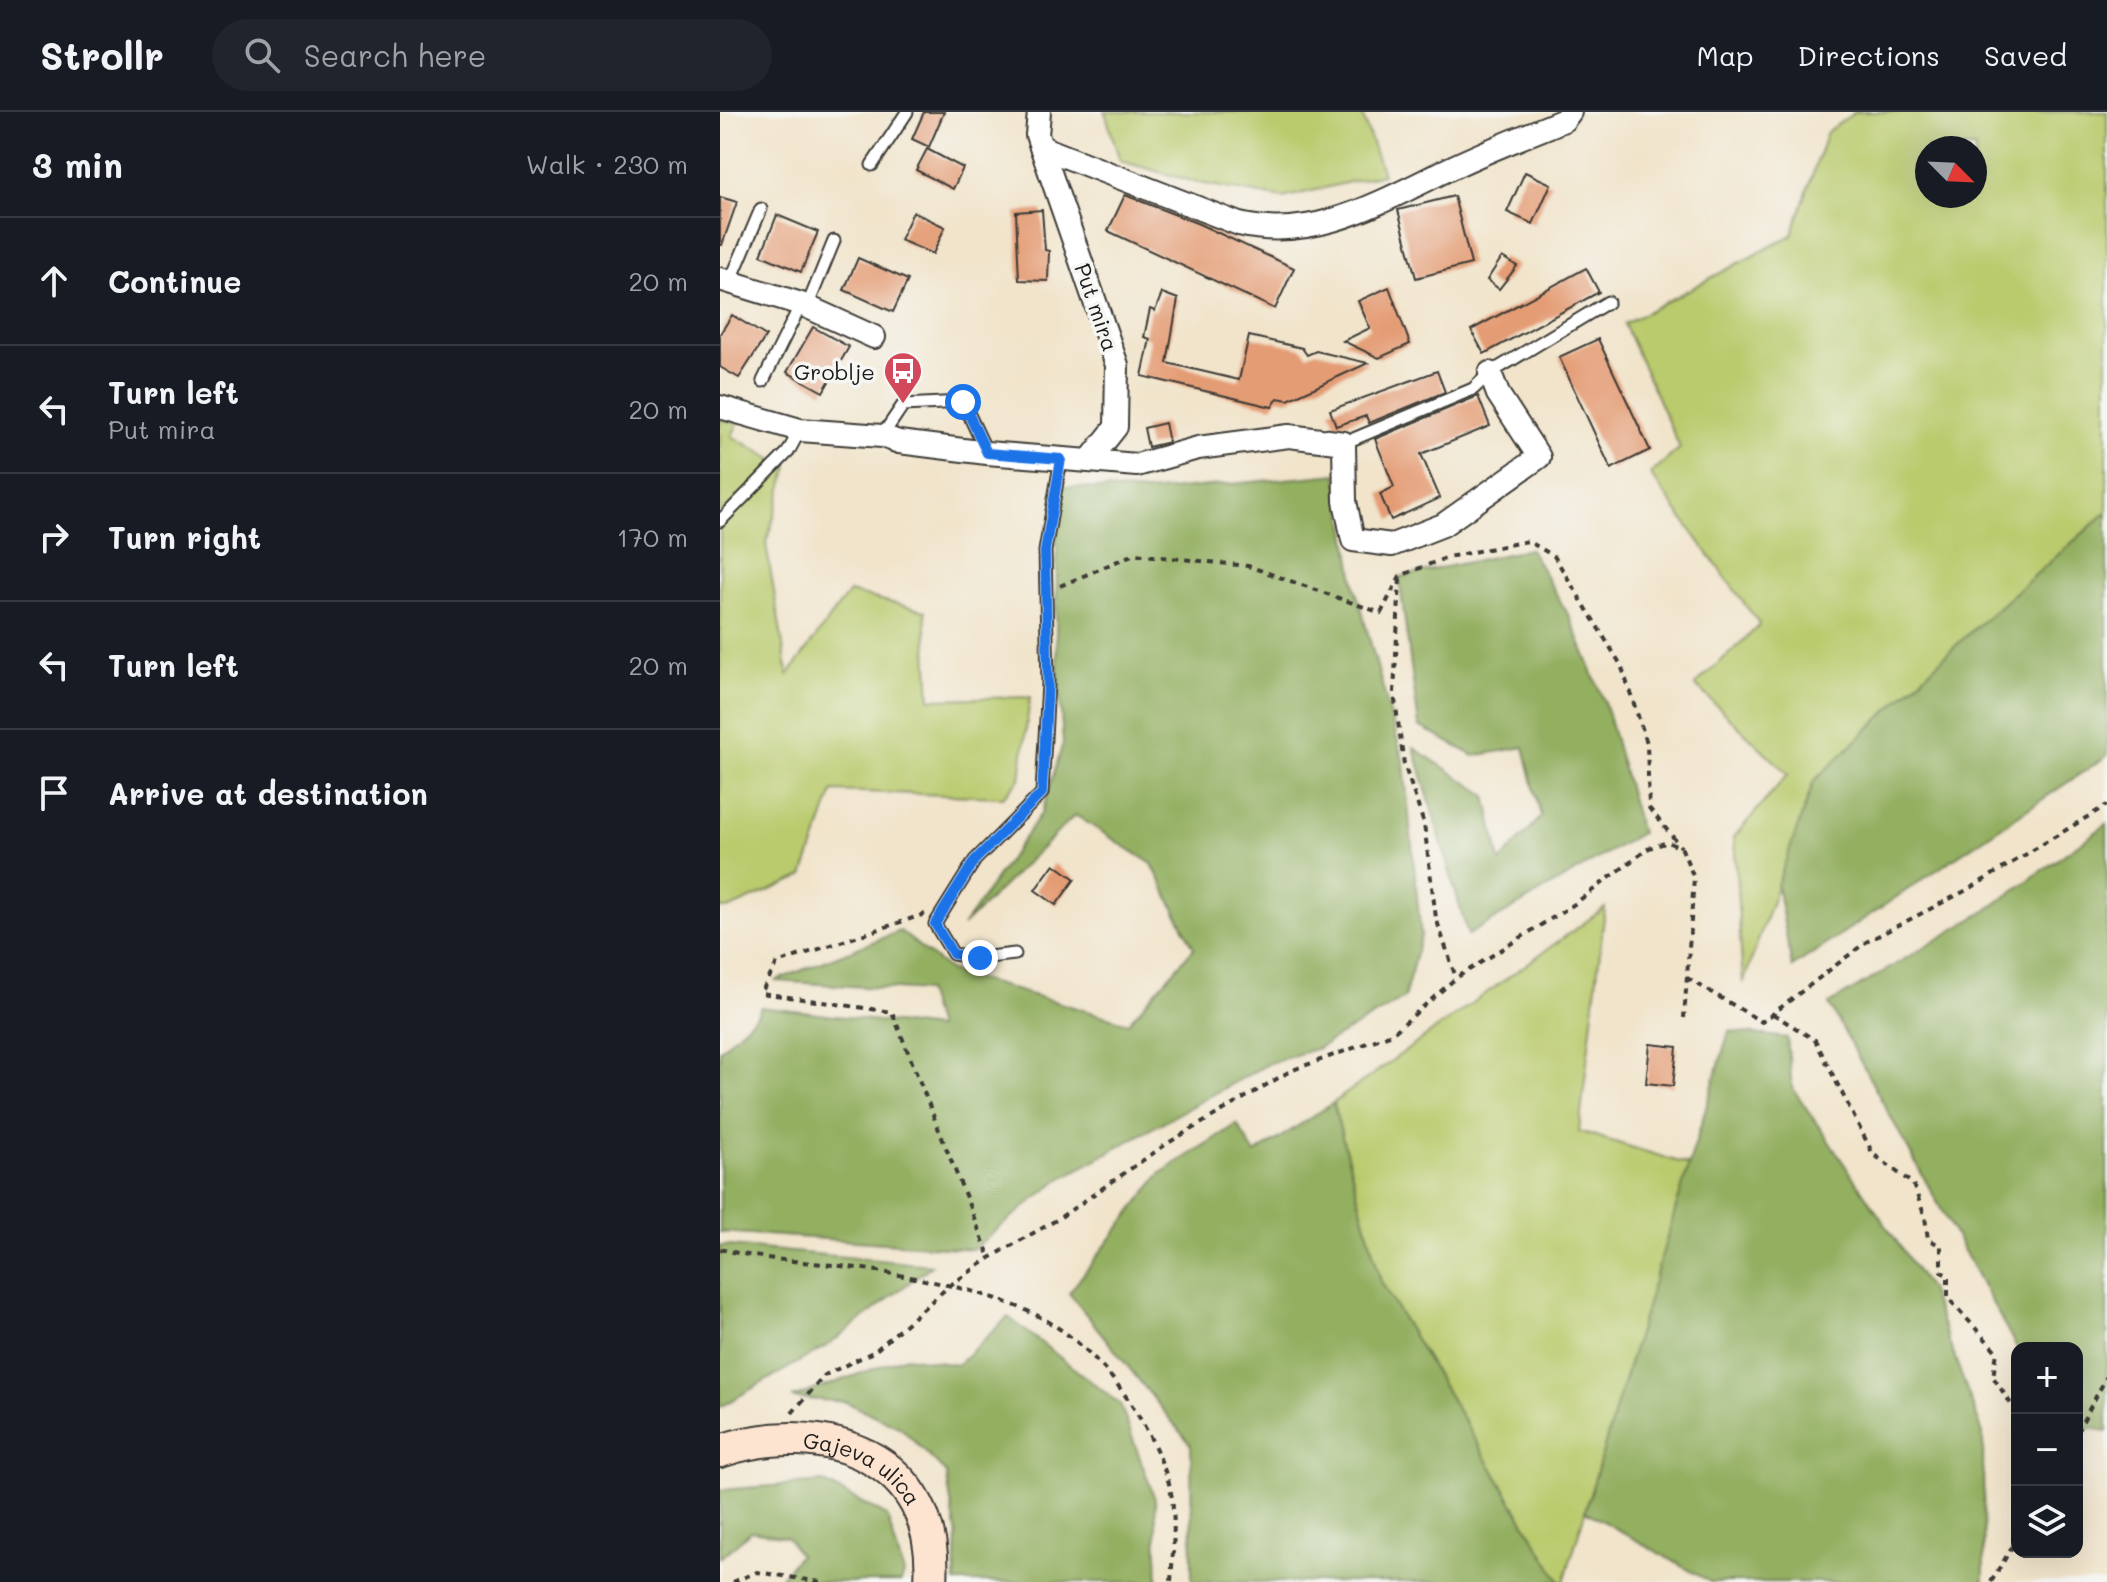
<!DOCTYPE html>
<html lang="en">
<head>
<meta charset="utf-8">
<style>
  :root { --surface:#171b24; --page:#20242c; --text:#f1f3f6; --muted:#9ea1a6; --line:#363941 }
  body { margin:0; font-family:Mali,sans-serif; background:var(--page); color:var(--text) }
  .controls { position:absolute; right:24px; bottom:24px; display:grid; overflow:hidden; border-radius:16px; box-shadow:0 8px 32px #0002 }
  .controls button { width:72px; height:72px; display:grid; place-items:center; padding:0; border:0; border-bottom:2px solid var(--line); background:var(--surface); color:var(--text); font:40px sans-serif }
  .compass { position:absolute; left:1195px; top:24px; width:72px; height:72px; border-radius:50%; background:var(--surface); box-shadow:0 8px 32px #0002; rotate:114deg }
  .stop { position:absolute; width:24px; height:24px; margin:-18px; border:6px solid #1a73e8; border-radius:50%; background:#fff }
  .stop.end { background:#1a73e8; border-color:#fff; box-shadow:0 2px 8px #0008 }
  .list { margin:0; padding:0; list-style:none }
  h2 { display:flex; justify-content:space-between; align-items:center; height:104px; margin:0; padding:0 32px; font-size:34px }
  h2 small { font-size:26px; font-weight:400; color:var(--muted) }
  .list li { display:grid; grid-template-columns:52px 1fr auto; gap:24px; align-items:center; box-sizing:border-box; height:128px; padding:0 32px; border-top:2px solid var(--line) }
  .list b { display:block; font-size:30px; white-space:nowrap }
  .list p { margin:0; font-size:26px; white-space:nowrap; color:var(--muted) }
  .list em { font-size:26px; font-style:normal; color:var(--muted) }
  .icon { flex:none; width:44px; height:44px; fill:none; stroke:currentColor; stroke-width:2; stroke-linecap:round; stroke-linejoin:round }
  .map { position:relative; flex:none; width:1387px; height:1470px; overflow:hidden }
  header { display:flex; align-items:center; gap:48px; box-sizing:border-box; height:112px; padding:0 40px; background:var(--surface); border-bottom:2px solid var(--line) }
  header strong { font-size:38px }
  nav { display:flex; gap:44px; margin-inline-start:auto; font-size:28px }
  .search { width:560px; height:72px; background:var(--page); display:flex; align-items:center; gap:20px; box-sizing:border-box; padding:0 28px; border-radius:44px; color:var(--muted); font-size:30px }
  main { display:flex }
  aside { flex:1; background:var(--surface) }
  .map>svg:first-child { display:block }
  .green { fill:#bacb6e; stroke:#6b7445; stroke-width:2; fill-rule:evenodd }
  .forest { fill:#93af61; stroke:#58663e; stroke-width:2 }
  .building { fill:#e49c74 }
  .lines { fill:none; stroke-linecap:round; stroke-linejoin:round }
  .lane-casing { stroke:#3c3a36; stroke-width:15 }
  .street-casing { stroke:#3c3a36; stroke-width:26 }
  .secondary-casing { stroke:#3c3a36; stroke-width:36 }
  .path { stroke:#3c3a36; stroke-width:4; stroke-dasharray:6 6; stroke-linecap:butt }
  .lane { stroke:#fff; stroke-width:11 }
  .street { stroke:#fff; stroke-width:22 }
  .secondary { stroke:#fde4d0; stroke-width:32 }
  .route { stroke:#1a73e8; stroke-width:10 }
  .labels { text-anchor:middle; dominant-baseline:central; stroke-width:7; stroke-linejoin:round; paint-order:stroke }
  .street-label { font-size:22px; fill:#1c1c1c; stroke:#f6f6f2 }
  .poi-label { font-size:22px; fill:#1c1c1c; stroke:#f6f6f2; text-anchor:end }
</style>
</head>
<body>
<header>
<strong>Strollr</strong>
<div class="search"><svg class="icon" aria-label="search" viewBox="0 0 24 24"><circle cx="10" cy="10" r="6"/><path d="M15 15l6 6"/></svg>Search here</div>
<nav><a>Map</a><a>Directions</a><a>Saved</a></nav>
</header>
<main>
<aside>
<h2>3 min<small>Walk · 230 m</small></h2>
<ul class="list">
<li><svg class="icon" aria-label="ahead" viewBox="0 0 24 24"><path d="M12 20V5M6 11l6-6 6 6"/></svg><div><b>Continue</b></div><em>20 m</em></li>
<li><svg class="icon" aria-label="left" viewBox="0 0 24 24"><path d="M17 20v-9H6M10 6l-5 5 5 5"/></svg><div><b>Turn left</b><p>Put mira</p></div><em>20 m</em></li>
<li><svg class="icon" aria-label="right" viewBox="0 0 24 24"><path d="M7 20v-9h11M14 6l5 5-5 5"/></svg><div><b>Turn right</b></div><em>170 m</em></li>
<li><svg class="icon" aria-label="left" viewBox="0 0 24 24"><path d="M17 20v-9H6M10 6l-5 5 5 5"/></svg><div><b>Turn left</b></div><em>20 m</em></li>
<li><svg class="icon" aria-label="arrive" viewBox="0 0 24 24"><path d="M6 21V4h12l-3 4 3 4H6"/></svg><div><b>Arrive at destination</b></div></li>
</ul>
</aside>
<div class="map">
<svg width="1387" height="1470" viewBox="0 0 1387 1470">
  <rect width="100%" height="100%" fill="#f6f6f2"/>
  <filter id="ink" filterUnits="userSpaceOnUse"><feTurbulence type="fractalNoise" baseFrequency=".0125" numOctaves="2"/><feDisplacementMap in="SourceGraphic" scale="16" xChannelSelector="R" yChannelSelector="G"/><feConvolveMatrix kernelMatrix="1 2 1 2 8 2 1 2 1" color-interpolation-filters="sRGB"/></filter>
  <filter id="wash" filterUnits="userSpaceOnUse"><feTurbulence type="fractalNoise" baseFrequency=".006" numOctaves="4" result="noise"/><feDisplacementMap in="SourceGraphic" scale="32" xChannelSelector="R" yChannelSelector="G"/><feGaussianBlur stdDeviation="1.8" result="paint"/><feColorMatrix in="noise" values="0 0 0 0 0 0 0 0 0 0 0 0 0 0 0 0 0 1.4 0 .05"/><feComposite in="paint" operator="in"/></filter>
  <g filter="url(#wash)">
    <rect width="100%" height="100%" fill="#f1e4cb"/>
    <g class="green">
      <polygon points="385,0 641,0 663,62 563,86 479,71 400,49"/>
      <path d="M1135,0H1387V400L1247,523L1094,669L1023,872L1014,725L1068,662L975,573L1040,513L930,362L960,336L904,212L1072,123L1107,20ZM1207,36H1255V84H1207Z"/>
      <polygon points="0,308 18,311 12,324 68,356 46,432 68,563 129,480 205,499 210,587 310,585 300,667 283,685 113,679 83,764 8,797 0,796"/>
      <polygon points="885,796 859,1019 969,1053 844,1470 840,1470 661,1170 613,991"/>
    </g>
    <g class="forest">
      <polygon points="617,362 635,475 684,652 701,824 684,886 598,936 550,951 337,1069 253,1137 0,1120 0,938 37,903 41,895 217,916 206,879 55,869 180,819 230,859 408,911 474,836 432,752 355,703 243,814 322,700 343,631 336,524 338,374 426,380"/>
      <polygon points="1387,400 1387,644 1072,855 1057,773 1094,669 1247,523"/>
      <polygon points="810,437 850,506 884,589 921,721 748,823 694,636 766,683 780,750 821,705 804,635 754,644 699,614 679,465"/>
      <polygon points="1387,712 1387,1319 1357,1314 1357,1236 1297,1236 1109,892 1267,798"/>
      <polygon points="1009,919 1067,926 1072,975 1209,1177 1263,1321 1264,1470 990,1470 865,1399"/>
      <polygon points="613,991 661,1170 840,1470 472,1470 471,1333 349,1181 441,1061 517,1012 535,1042"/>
      <polygon points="0,1133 212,1153 110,1232 0,1295"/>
      <polygon points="288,1205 400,1292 435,1387 438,1470 235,1470 237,1424 226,1361 181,1316 126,1290 72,1286 186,1245 237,1253"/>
      <polygon points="103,1370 167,1404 184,1462 181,1470 57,1470 79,1443 67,1425 31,1419 0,1446 0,1378"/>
    </g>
    <g id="blocks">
      <g class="building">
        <polygon points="204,0 224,0 209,35 192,27"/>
        <polygon points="207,37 243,56 233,77 196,58"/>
        <polygon points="805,60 831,72 813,112 787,100"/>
        <polygon points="405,83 479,112 574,156 555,197 388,119"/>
        <polygon points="734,84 751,152 696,166 678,98"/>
        <polygon points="0,85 17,90 2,133 0,133"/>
        <polygon points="322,98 325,138 329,139 328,169 299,168 296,100"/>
        <polygon points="193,100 225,115 213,142 180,128"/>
        <polygon points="57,103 98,120 81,160 41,143"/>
        <polygon points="782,145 797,154 779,177 767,168"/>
        <polygon points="138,146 188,168 173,200 124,178"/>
        <polygon points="866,156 879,180 764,242 751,218"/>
        <polygon points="669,175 690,232 659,246 623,229 650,216 638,189"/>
        <polygon points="442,181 458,187 447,251 519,268 529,224 582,236 587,243 596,239 648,251 568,288 558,286 552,295 422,264 430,227 424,225 430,197 435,199"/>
        <polygon points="12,203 46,224 19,266 0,255 0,222"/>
        <polygon points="93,215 129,235 103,280 67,260"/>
        <polygon points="878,227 930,338 891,357 839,245"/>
        <polygon points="717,259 725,280 649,311 646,304 616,314 610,298"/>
        <polygon points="758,284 770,314 701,342 720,386 671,408 660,382 674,375 655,327"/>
        <polygon points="445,311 449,330 428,335 424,316"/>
        <polygon points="334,752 355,767 336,793 315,778"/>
        <polygon points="930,932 957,935 953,974 926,971"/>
      </g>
    </g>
  </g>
  <g filter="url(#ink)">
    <use href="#blocks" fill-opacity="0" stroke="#3c3a36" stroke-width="2"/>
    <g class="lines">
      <g class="lane-casing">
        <g id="lane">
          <polyline points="152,53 187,0"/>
          <polyline points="10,170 41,97"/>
          <polyline points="87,195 114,129"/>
          <polyline points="43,269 81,192"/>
          <polyline points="162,324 183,293 243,290 267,341"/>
          <polyline points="624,331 753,277 770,261 888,190"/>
          <polyline points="0,409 68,340 80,318"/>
          <polyline points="295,842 260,846 233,842 215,812 255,748 322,681 328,571 325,439 341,347"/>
        </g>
      </g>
      <g class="street-casing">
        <g id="street">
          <path d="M321,35L519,112C597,131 667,86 735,54C771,37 808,23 844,8L850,0"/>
          <polyline points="0,167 81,192 154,225"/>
          <polyline points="0,295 80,318 162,324 179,330 267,341 369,349 396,315 397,253 317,23 319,0"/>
          <polyline points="369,349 417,353 478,336 569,324 624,331 625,389 633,428 672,433 723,413 819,345 778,282 770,261"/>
        </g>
      </g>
      <g class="secondary-casing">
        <g id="secondary">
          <path id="s1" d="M0,1339C104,1304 220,1345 211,1470"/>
        </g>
      </g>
      <g class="path">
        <polyline points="680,467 674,581 684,652 704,712 716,806 736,866"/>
        <polyline points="340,474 414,442 528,454 661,501 680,464 728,445 808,429 834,444 901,553 927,631 929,696 961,735"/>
        <polyline points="205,802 57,851 41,881 172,900 270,1146"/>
        <polyline points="967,866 1042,910 1146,830 1249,777 1387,693"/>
        <polyline points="1053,902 1095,928 1153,1042 1193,1072 1205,1105 1208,1127 1221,1134 1221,1160 1228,1163 1228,1186 1277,1240 1273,1265 1291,1292 1297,1292"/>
        <path d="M0,1137C55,1151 112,1150 168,1161C217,1170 268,1180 314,1202C376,1232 423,1298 446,1362C458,1395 453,1436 451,1470"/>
        <polyline points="72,1301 105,1263 155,1239 229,1174 270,1146 338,1107 448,1031 570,959 672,922 736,866 853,793 929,736 948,730 962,737 974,766 964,906"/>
        <polyline points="1357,1320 1387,1264"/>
        <polyline points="13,1470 37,1460 101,1470"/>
        <polyline points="1271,1470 1297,1427"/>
      </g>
      <use href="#lane" class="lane"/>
      <use href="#street" class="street"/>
      <use href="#secondary" class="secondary"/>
    </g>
  </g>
  <g class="lines" filter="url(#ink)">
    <polyline class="route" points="243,290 267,341 341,347 325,439 328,571 322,681 255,748 215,812 233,842 260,846"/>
  </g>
  <defs>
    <g id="bus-pin" transform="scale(2)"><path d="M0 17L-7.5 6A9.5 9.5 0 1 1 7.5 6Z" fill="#d1495b" stroke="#f6f6f2"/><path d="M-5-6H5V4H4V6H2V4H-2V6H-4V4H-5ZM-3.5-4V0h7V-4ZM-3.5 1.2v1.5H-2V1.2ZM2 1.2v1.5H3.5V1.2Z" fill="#fff"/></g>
  </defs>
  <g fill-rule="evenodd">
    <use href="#bus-pin" x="183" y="259"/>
  </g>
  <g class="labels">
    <g class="street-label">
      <text transform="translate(377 195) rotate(71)">Put mira</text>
      <text stroke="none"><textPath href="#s1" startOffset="152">Gajeva ulica</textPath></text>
    </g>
    <g class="poi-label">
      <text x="155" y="259">Groblje</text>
    </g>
  </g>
</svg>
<div class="controls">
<button>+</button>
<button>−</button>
<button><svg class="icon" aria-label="layers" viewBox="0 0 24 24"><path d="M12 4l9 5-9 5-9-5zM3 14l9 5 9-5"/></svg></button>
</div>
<svg class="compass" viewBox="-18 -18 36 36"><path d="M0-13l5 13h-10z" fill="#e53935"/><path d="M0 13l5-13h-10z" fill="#9ea1a6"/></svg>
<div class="stop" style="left:243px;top:290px"></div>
<div class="stop end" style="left:260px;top:846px"></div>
</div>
</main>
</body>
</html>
